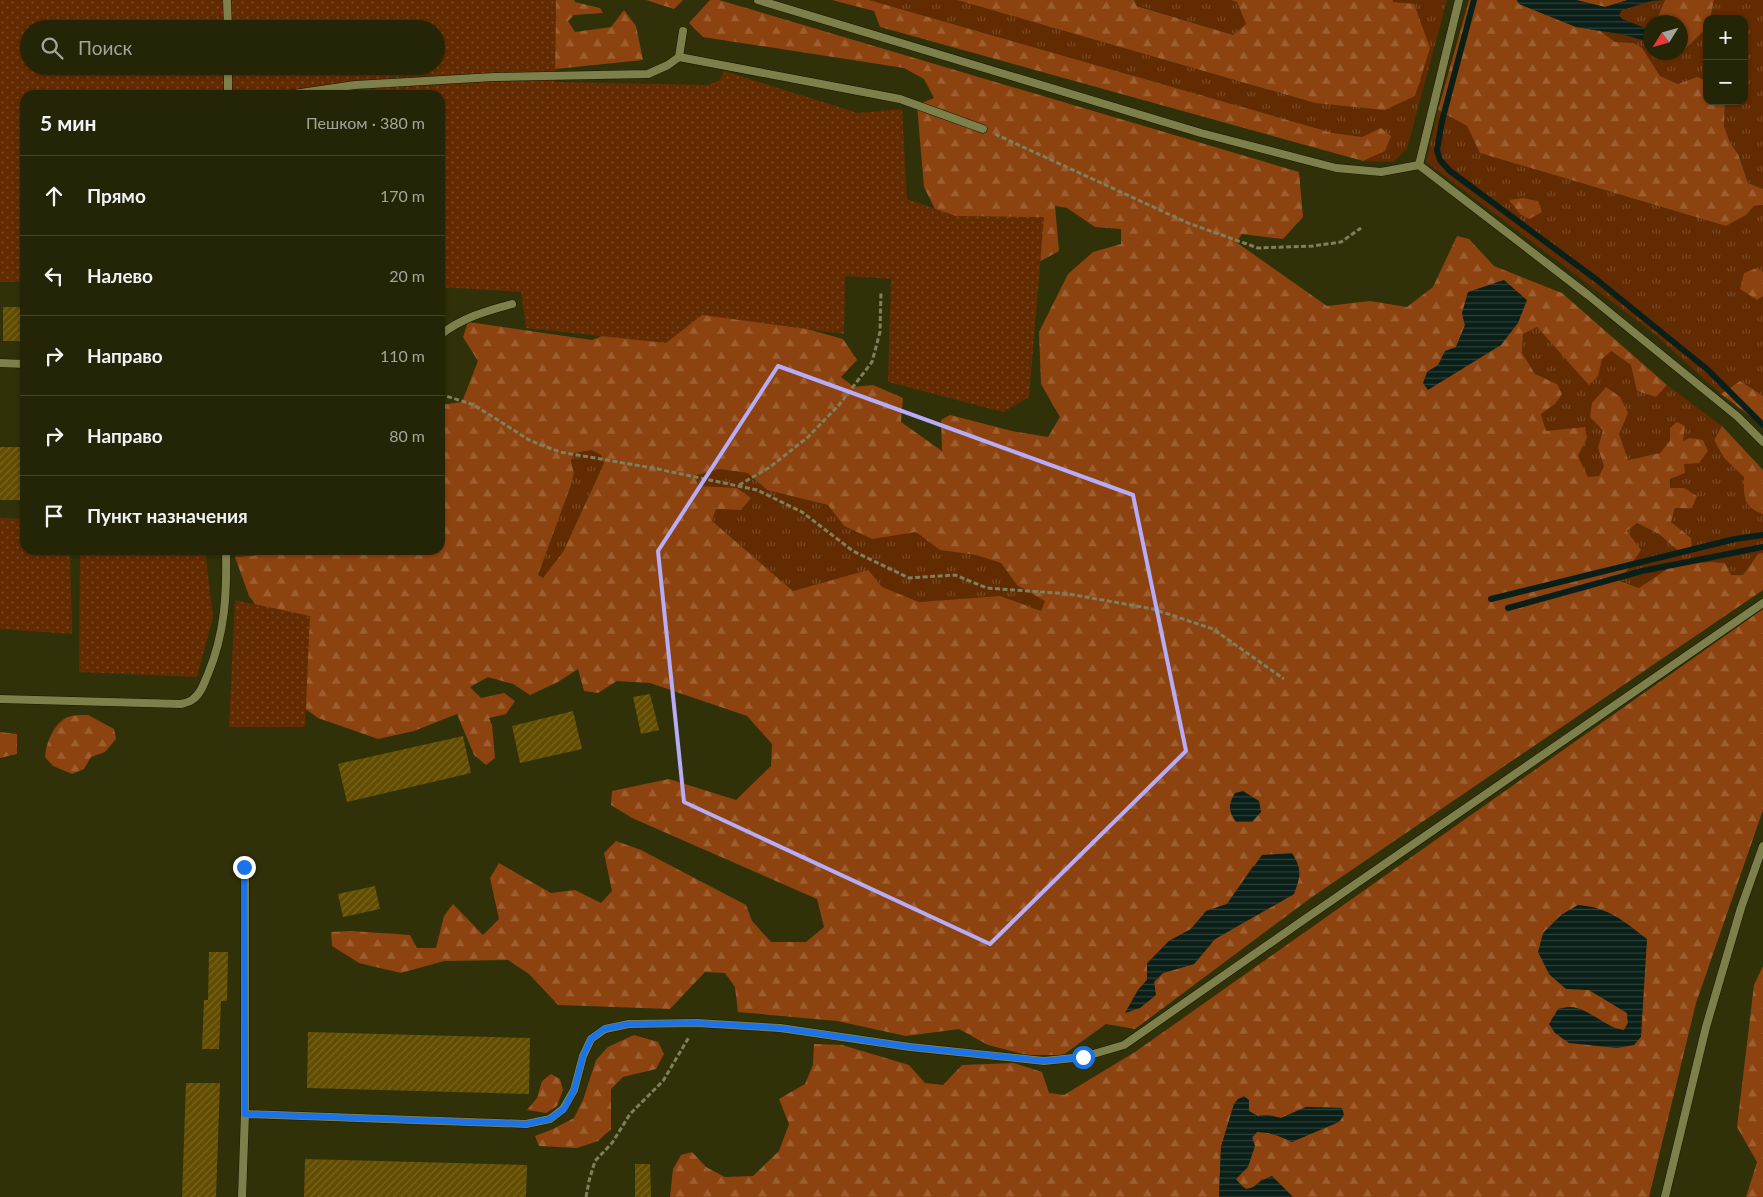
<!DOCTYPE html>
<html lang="ru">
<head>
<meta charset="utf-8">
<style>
  :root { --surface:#242507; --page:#303115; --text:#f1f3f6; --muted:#a3a59b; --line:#414228 }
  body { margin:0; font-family:Lato,sans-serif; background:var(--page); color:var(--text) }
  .controls { position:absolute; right:15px; top:15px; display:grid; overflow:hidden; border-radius:10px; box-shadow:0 1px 4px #0004 }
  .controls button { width:45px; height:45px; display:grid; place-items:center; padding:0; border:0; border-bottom:1px solid var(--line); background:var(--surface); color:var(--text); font:25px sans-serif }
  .compass { position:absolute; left:1643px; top:15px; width:45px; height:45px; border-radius:50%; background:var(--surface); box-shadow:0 1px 4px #0004; rotate:233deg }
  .stop { position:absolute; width:15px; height:15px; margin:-11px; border:4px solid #1a73e8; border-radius:50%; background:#fff }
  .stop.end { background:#1a73e8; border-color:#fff; box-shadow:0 1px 5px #0008 }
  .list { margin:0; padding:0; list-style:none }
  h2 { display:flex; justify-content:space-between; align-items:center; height:65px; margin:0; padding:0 20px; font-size:21px }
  h2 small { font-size:16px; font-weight:400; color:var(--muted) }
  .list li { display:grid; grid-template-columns:32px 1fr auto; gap:15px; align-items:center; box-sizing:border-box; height:80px; padding:0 20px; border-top:1px solid var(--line) }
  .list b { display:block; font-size:19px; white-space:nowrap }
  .list em { font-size:16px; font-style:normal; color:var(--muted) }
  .icon { flex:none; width:28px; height:28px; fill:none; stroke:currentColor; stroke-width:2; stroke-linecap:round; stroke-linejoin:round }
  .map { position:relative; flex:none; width:1763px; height:1197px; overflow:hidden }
  .search { position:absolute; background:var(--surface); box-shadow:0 1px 4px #0004; left:20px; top:20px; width:425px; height:55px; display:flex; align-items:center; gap:12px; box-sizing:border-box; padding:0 18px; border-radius:28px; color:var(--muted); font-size:19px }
  .panel { position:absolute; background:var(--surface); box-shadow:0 1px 4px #0004; left:20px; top:90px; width:425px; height:465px; border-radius:15px }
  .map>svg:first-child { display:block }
  .grass { fill:url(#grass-tufts) }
  .forest { fill:url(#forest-firs); fill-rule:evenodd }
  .garden { fill:url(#garden-dots); fill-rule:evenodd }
  .water { fill:url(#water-rules) }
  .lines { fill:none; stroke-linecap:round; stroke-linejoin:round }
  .stream { stroke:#0b1f19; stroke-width:6 }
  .building { fill:url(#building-hatch) }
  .service-casing { stroke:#181800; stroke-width:9 }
  .path { stroke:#7e7f5c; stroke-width:3; stroke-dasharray:5 2.5; stroke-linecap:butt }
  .service { stroke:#7e804c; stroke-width:8 }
  .route { stroke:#1a73e8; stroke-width:6 }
  .marked { fill:none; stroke:#b6acf8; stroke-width:4; stroke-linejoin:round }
</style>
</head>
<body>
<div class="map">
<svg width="1763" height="1197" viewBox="0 0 1763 1197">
  <defs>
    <pattern id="grass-tufts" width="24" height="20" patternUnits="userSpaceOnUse" patternTransform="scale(1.25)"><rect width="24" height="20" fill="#622b02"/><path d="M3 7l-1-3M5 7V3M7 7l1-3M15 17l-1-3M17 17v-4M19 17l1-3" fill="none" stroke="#784925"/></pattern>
    <pattern id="forest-firs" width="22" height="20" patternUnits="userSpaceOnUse" patternTransform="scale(1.25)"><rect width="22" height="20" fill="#8d430f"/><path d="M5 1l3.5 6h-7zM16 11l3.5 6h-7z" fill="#9d5e30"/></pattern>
    <pattern id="garden-dots" width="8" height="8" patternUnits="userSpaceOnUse" patternTransform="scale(1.25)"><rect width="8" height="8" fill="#622b02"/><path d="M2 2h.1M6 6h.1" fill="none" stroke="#784925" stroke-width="1.8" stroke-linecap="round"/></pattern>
    <pattern id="water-rules" width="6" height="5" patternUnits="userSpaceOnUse" patternTransform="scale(1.25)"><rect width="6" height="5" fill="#0b1f19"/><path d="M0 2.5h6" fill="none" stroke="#2e3f39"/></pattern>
    <pattern id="building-hatch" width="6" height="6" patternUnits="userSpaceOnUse" patternTransform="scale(1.25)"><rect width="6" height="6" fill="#624c00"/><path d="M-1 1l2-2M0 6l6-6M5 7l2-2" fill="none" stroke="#786524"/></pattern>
  </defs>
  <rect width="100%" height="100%" fill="#303109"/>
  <g class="grass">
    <polygon points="869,0 957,0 1315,103 1393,2 1393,0 1447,0 1407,149 1393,162 1364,161 1385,151 1362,137 1333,133"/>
    <polygon points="1134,0 1231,0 1237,2 1246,24 1233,35 1137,5"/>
    <polygon points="1665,0 1657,19 1658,22 1650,22 1650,30 1622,19 1619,15 1622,10 1651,1"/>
    <polygon points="1714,0 1763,0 1763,189 1748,183 1738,154 1730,143 1724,126 1725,101 1744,101 1744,19 1710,19"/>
    <polygon points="1707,28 1707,81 1697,77 1678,84 1660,76 1641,48 1633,43 1615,42 1600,31 1621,34 1650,42 1650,52 1680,52 1681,50 1683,51"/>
    <polygon points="1438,110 1467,126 1480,153 1726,226 1746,215 1754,206 1763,205 1763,396 1740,381 1721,394 1652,332 1426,162"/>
    <path d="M1537,326L1551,342L1598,376L1601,359L1610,351L1631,365L1656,397L1667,385L1722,426L1714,440L1724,458L1745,477C1744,496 1742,507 1763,514V553L1758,554L1743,575H1731L1725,563L1711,562L1673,565L1639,588L1620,580L1640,550L1627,531L1637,523L1659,534L1683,555L1691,538L1671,523L1675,508L1684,488H1670C1671,467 1692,459 1708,451L1704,441L1690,438L1683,442L1670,441L1660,453L1627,460L1618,434L1603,430L1598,448L1604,466L1599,476L1588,477L1578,456L1587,438L1546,431L1541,414L1555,404L1557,384L1535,374L1522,353L1523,334Z"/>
    <polygon points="592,450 601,455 604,462 563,552 543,578 538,575 571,485 574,473 571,461 574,453"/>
    <polygon points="719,469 748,473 767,490 828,505 844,526 872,539 916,531 940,550 976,555 1001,563 1017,585 1046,601 1041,611 1000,596 919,602 882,587 868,571 793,591 712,521 716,509 741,510 751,498 737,488 699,486 694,476"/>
  </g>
  <g class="forest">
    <polygon points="518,0 574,0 575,2 600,8 603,13 574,15 568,21 575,32 611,27 624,10 636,26 643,60 555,69"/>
    <polygon points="646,0 683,0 674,9"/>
    <path d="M710,0H719L1299,172L1303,217L1283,239L1242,234L1236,242L1327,306L1370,301L1407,307L1433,287L1457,236L1469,239L1494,266L1562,293L1667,385L1656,397L1637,391L1631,365L1611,351L1602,359L1598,376L1589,385C1571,366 1555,346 1537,327L1523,334L1522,353L1535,374L1557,384L1562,394L1555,404L1541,414L1546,431L1585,427L1587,438L1578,456L1588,477L1599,476L1604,466L1598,448L1603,430L1590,417L1592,403L1606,387L1620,397L1628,413L1619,434L1628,460L1660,453L1670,441V428L1677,422L1685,426L1683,441L1690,438L1703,440L1708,451L1699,463L1684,464L1685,473L1670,479V488H1684L1697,496L1692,508H1675L1671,522L1691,538L1692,550L1683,555L1659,534L1637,523L1627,531L1641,550L1620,581L1639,588L1673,565L1711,562L1725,563L1731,575H1743L1758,554L1763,553V590L1312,897L1135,1029L1106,1024L1063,1055H1027L988,1045L959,1029L906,1036L837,1021L738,1012L735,987L725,973L705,972L670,1009L558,1005L529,974L508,960L444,961L401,973L359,963L332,946L331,932L351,931L410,935L417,948H436L444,916L453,904L483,935L499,919L490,878L499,863L551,893L575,890L601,903L612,891L604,853L616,841L641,850L746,905L752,921L771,942H806L824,927L817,899L632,818L611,805L612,791L669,779L736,800L771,766L772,744L747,716L650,683L617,681L598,693L584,691L578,669L558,682L530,695L513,684L488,677L470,687L481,698L504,693L515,701L506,714L489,718L492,725L495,758L486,765L474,755L457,714L414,731L378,739L318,718L285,694L303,665L249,596L235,557L281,553L288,550H440V405L462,402L478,361L463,337L468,322L592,340L612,332L625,282L811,306L807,329L843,339L857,360L841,377L854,387L873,385L903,398L901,422L942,451L941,420L950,415L1012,431L1048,437L1060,417L1041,384L1039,332L1068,274L1093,252L1121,244V229L1095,227L1067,208L1055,206L1059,251L1030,267L959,257L924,187L917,105L934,98L924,79L904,68L703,37L689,23ZM1462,313L1501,345L1427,372L1438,365L1456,347L1465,325ZM592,450L601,455L604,463L563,552L543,578L538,575L571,485L574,473L571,461L574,453ZM719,469L748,473L767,490L828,505L844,526L872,539L916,532L940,550L976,555L1001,563L1017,585L1045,601L1041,611L1000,596L919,602L882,587L868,570L793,591L712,521L716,509L741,510L751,498L737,488L699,486L694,476ZM1253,866L1294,894L1215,939L1194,964L1163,973L1126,1012L1138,990L1147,980V963L1169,941L1191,929L1206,911L1227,904Z"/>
    <polygon points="832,0 869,0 1333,133 1362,137 1381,128 1391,136 1385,151 1363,161 880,27 874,11"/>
    <polygon points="957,0 1134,0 1137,6 1233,35 1246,24 1237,2 1231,0 1393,0 1393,2 1414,4 1430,48 1415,96 1385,110 1315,103"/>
    <polygon points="1469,0 1517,0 1519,4 1576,27 1600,31 1615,42 1633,43 1642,48 1660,76 1678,84 1697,77 1707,81 1707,101 1725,101 1724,126 1730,143 1738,154 1748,183 1763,189 1763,205 1754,206 1746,215 1726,226 1480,153 1467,126 1438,110"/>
    <polygon points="1576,0 1628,0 1605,7"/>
    <polygon points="1665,0 1714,0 1710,19 1707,19 1707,28 1683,51 1681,50 1680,22 1658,22 1657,19"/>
    <polygon points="1523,198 1538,201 1542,212 1529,219 1520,214 1509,200"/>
    <polygon points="1757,268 1763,272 1763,296 1757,300 1740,289 1744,273"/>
    <polygon points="1740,381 1763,396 1763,426 1721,394"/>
    <path d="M1722,426L1763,470V514C1742,507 1744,496 1744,477L1724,458L1714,440Z"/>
    <path d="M1763,609V810L1696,1003L1649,1197H1293L1262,1179L1253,1188L1246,1189L1235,1179L1252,1138L1257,1132C1270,1132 1280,1136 1292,1142L1341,1108L1306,1107L1281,1118L1268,1115L1258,1116L1248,1111L1249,1100L1234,1104L1221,1147L1219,1197H670L673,1169L681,1155L692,1152L706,1167L725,1177L753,1176L779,1151L789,1124L779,1099L805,1084L813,1065L814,1044L842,1045L909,1065L925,1083L943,1085L962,1065L1014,1063L1042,1072L1049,1093L1064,1095L1135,1052ZM1647,939L1634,1045L1591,1014L1614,1029L1624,1030L1628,1023L1627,1013L1589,990L1566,988L1549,974Z"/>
    <path d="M88,715L114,729L116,739L105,752L91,757L84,769L72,774L53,766L45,757C46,743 54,723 68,717C74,715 82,715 88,715Z"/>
    <polygon points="0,732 17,734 17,754 0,758"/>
    <polygon points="1763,966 1763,1197 1746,1197 1757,1162 1737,1127 1754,985"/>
    <polygon points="634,1035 658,1042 664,1054 656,1069 623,1077 611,1089 611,1129 598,1141 577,1148 539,1146 535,1136 553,1129 574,1118 583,1100 596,1060 608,1047"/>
    <polygon points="551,1074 560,1079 563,1090 557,1106 546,1113 527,1110 537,1098 542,1081"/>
  </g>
  <g class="garden">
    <path d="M0,0H556L555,82L708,85L720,80L724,71L858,113L902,109L907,199L956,216L1044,217L1029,397L1003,412L888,382L891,279L845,276L844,334L702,315L666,343L526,328L521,292L440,287V95H25V282H0ZM29,29H436V66H29Z"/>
    <polygon points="0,518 25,519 25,550 70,550 72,634 0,629"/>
    <polygon points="80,550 205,550 213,617 197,677 79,672"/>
    <polygon points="235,550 288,550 281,553 235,557"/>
    <polygon points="235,600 310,616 305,727 229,727"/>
  </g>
  <g class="water">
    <polygon points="1517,0 1576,0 1605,7 1628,0 1661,0 1651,1 1622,10 1619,15 1622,19 1650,30 1650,42 1621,34 1576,27 1519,4"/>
    <polygon points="1504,280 1527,300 1518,323 1501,345 1428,390 1423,383 1427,372 1438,365 1445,351 1456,347 1465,325 1462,313 1468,292"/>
    <path d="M1243,791L1259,801L1261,812L1252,822H1236C1228,810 1228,805 1235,793Z"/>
    <path d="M1292,853C1302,869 1301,876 1294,894L1215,939L1194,964L1163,973L1154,981L1156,995L1140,1008L1125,1013L1138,990L1147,980V964L1169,941L1191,929L1206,911L1227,904L1262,855Z"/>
    <path d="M1578,905C1610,908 1622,920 1647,939L1641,1037L1634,1045L1617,1048L1569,1043L1555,1033L1549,1024L1558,1009C1562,1008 1566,1007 1570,1007C1588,1007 1605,1028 1624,1030L1628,1023L1627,1013L1589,990L1566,989L1549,974L1538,952L1543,933L1561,915Z"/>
    <path d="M1244,1096L1249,1100V1111L1258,1116L1268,1115L1281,1118L1306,1107L1342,1108L1344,1115L1339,1122L1292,1142C1280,1136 1270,1132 1257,1132L1252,1137L1255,1146L1248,1167L1236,1179L1241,1186L1246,1189C1257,1188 1260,1179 1272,1176L1293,1197H1219L1221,1147L1234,1104L1238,1099Z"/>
  </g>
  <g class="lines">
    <g class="stream">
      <polyline points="1474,0 1442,121 1437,150 1440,160 1450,171 1597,280 1708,370 1763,425"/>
      <polyline points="1491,599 1735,539 1763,535"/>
      <polyline points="1508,608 1642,571 1763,547"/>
    </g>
  </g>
  <g class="building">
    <rect x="3" y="307" width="22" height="34"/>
    <rect x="0" y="447" width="25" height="53"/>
    <polygon points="650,694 659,730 641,734 633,697"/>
    <polygon points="573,711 582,749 520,763 512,726"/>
    <polygon points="463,736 471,773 347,802 338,764"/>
    <polygon points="375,886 380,909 343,917 338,894"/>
    <polygon points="209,952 228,952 227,1001 215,1001 221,1001 219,1049 202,1049 204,1000 208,1000"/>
    <polygon points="308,1032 530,1038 529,1094 307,1088"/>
    <polygon points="186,1083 220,1083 216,1197 182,1197"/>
    <polygon points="305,1159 527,1165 526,1197 304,1197"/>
    <polygon points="635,1164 650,1164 651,1197 635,1197"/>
  </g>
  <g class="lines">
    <g class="service-casing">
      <g id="service">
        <polyline points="227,0 228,29"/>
        <polyline points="758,0 1201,133 1336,168 1381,172 1419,165 1588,295 1738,417 1763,442"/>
        <polyline points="679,57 900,99 983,129"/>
        <polyline points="228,66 228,95"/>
        <polyline points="287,95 355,85 494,77 648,74 668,65 679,57 683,31"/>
        <polyline points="1419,165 1459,0"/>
        <path d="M440,335C462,318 485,311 512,304"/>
        <polyline points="0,363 25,364"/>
        <path d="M0,699L181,704C185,703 189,702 192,700C201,694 204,683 208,674C225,633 227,594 226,550"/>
        <polyline points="245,1114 526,1124 550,1119 563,1109 574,1090 583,1056 591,1039 605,1029 629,1024 697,1023 780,1028 910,1047 1044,1061 1083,1057 1124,1045 1302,921 1763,603"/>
        <polyline points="242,1197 245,1114 245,867"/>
        <polyline points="1665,1197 1706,1027 1741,908 1763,846"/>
      </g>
    </g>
    <g class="path">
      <polyline points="995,134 1188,223 1258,248 1313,246 1341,242 1361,228"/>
      <polyline points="440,394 474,405 531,441 560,452 653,468 757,490 802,512 853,551 909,578 955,575 987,588 1069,594 1153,609 1213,629 1284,679"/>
      <polyline points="739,485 770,467 808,437 839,405 872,362 880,332 881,291"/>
      <polyline points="586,1197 589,1181 595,1161 612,1143 630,1114 663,1081 689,1037"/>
    </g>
    <use href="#service" class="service"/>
  </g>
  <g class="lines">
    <polyline class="route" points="244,867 245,1114 526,1124 550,1119 564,1109 574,1090 583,1056 591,1039 604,1029 629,1024 697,1023 780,1028 910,1047 1044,1061 1083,1057"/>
  </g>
  <path class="marked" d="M778,366L1133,495L1186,751L990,944L684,802L658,551Z"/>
</svg>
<div class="controls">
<button>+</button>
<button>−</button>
</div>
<svg class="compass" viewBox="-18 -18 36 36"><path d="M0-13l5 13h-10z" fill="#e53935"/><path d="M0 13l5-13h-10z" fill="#a3a59b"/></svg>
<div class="stop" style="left:1083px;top:1057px"></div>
<div class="stop end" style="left:244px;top:867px"></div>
<div class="search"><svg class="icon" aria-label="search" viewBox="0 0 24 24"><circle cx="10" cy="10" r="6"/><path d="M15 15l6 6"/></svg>Поиск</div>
<section class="panel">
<h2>5 мин<small>Пешком · 380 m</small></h2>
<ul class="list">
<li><svg class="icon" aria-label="ahead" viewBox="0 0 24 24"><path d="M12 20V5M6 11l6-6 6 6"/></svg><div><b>Прямо</b></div><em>170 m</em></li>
<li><svg class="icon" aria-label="left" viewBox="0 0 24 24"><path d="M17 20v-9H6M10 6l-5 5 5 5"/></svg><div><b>Налево</b></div><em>20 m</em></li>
<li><svg class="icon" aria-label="right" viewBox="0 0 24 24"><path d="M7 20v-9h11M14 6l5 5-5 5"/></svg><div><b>Направо</b></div><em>110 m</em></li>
<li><svg class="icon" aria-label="right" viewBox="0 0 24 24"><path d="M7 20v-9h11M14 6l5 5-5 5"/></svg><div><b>Направо</b></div><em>80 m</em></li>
<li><svg class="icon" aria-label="arrive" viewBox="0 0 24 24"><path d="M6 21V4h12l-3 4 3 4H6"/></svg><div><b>Пункт назначения</b></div></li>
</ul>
</section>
</div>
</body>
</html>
